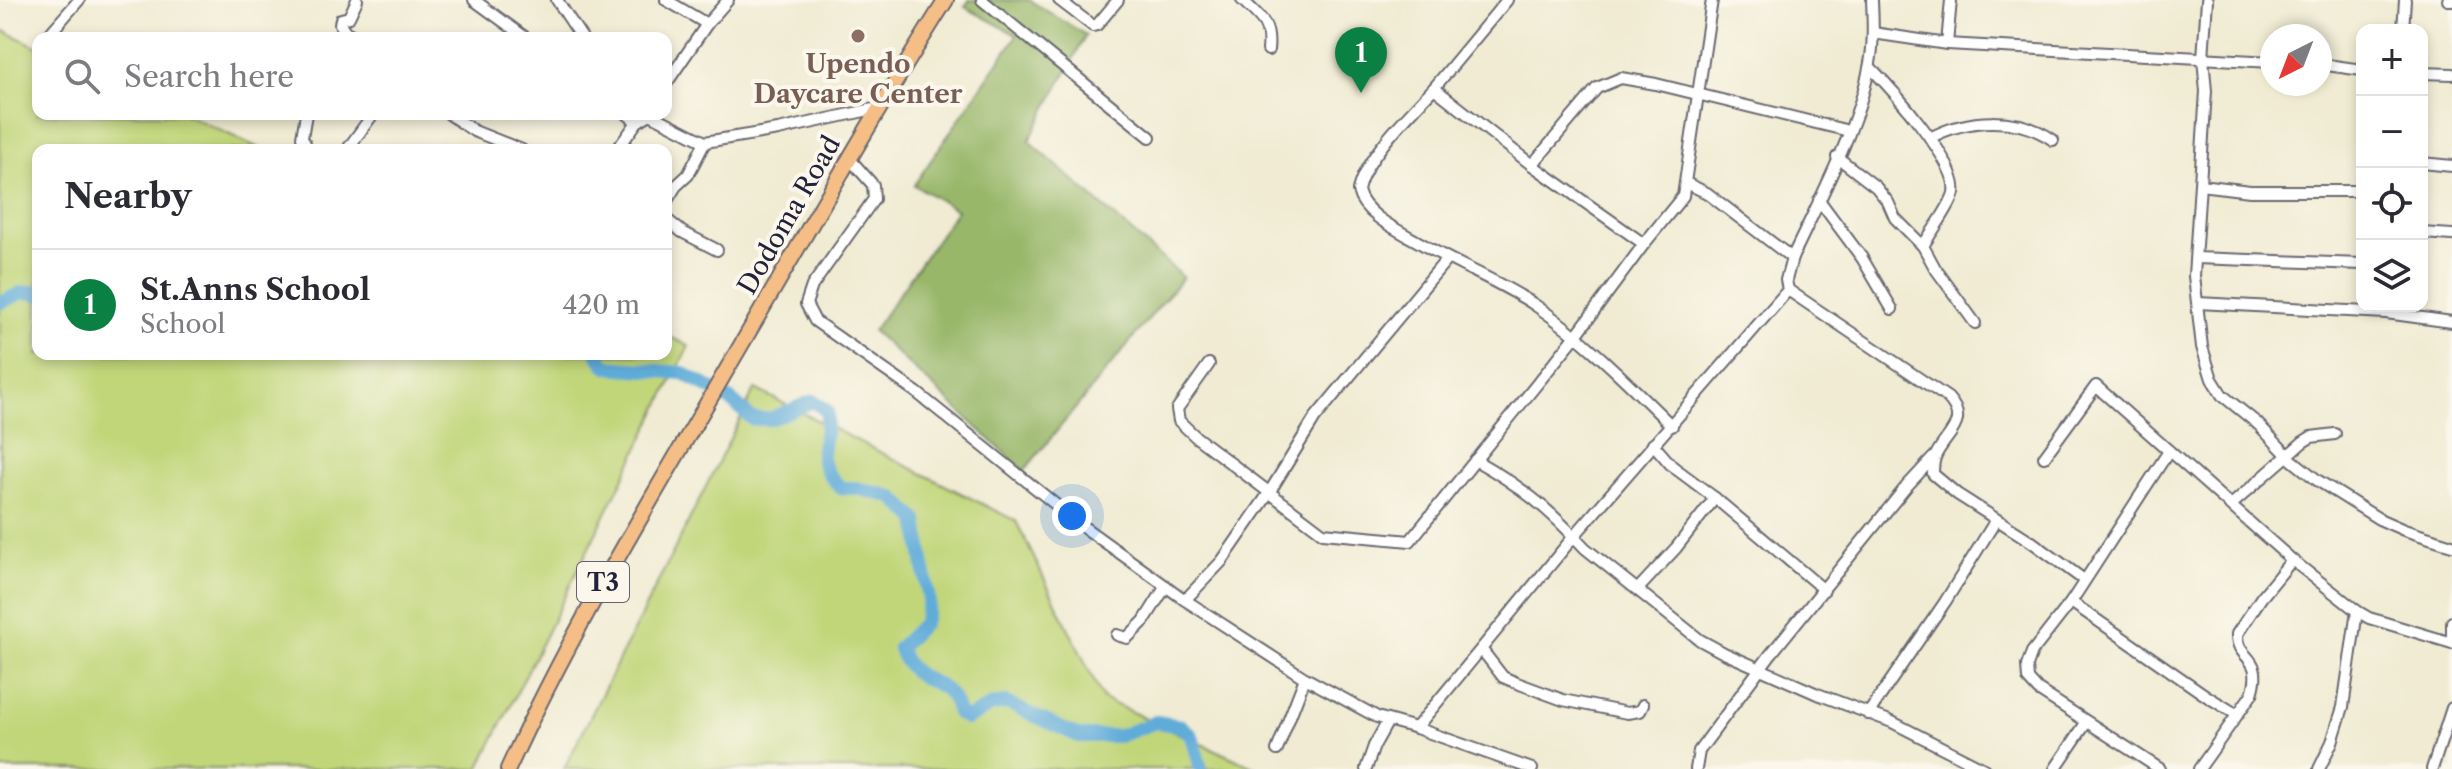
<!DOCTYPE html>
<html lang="en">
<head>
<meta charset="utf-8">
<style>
  :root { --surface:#fff; --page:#f7f7f7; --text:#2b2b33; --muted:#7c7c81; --line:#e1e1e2; --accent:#0b8043 }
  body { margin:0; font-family:"Libre Caslon Text",serif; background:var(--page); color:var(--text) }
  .controls { position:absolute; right:24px; top:24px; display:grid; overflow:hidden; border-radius:16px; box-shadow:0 4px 12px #0003 }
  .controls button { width:72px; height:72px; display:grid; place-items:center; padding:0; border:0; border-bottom:2px solid var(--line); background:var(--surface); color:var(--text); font:40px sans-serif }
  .compass { position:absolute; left:2260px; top:24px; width:72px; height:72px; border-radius:50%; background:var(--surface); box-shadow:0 4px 12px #0003; rotate:222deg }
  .you { position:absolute; left:1072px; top:516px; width:28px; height:28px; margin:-20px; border:6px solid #fff; border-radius:50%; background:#1a73e8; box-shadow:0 0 0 12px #1a73e833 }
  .badge { display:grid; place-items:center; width:52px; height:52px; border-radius:50%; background:var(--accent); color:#fff; font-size:26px; font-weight:700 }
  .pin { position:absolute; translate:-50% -66px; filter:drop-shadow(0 2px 4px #0008) }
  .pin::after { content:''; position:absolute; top:42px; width:28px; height:24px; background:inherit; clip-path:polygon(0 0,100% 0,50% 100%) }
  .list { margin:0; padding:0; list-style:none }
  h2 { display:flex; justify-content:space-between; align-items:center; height:104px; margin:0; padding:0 32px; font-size:34px }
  h2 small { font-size:26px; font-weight:400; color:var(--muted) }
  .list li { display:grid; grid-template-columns:52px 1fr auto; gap:24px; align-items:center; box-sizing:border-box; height:112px; padding:0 32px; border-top:2px solid var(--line) }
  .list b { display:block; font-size:30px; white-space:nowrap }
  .list p { margin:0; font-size:26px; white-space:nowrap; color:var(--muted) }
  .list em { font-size:26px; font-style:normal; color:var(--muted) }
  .icon { flex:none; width:44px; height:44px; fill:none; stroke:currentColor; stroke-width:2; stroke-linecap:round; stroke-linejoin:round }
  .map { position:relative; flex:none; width:2452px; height:769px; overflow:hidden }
  .search { position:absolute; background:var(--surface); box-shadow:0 4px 12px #0003; left:32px; top:32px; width:640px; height:88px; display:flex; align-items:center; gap:20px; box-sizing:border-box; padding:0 28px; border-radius:16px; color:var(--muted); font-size:30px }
  .panel { position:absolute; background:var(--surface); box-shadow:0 4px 12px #0003; left:32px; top:144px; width:640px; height:216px; border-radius:16px }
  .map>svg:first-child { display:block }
  .green { fill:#c1d679; stroke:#727c5a; stroke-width:2 }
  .forest { fill:#98b769; stroke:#5d6c52; stroke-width:2 }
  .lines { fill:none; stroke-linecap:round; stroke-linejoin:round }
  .river { stroke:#60acd9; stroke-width:14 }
  .minor-casing { stroke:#6a6870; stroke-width:14 }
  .highway-casing { stroke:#6a6870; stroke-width:18 }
  .minor { stroke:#fff; stroke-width:10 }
  .highway { stroke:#f5be86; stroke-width:14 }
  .education-dot { fill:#8d6e63; stroke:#fbf7ec; stroke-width:3 }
  .labels { text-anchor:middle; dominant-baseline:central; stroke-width:8; stroke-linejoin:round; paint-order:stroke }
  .shield { fill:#fbf7ec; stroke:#636270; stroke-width:2 }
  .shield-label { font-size:24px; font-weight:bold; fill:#22223b }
  .education-label { font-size:26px; font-weight:bold; fill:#785e54; stroke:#fbf7ec }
  .street-label { font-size:26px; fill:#22223b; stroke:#fbf7ec }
</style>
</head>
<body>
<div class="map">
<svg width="2452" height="769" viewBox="0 0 2452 769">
  <rect width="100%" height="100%" fill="#fbf7ec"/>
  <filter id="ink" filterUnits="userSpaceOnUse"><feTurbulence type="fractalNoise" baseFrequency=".0125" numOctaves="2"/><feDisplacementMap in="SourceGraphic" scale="16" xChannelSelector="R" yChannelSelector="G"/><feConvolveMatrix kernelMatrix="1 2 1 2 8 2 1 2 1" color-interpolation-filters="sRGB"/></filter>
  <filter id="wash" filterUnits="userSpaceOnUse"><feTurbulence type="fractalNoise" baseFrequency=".006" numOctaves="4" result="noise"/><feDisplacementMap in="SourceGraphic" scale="32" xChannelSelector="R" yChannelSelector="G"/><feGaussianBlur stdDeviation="1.8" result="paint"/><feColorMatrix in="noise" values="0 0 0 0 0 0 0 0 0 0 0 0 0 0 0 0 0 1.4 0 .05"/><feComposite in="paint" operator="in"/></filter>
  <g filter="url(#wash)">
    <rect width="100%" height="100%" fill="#f0ebd2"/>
    <g class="green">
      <polygon points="0,29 38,47 38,114 185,114 263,150 38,150 38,354 666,354 666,335 689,346 479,769 0,769"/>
      <polygon points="755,389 1016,521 1103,699 1257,769 564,769"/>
    </g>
    <polygon class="forest" points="969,0 1029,0 1086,35 1029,141 1183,277 1024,471 873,331 957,210 914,185 1017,35 965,7"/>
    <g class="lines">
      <g class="river">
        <polyline points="0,303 21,293 36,292 38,295"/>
        <path d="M597,354L607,367L683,373L731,400L752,419H770L813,401L827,411C828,451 808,455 841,488H856L893,497L917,520L929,601L924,623L899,648C902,653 904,661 908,665C925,687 949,677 958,713L967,719L992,705L1007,703L1078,736H1119L1156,722L1181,726L1192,736L1201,769"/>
      </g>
    </g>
  </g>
  <g filter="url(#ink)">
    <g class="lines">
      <g class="minor-casing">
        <g id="minor">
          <polyline points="357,0 349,17 341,19 340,24 346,32 359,38"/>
          <polyline points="474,0 526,38"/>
          <polyline points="557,0 582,38"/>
          <polyline points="666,0 707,24"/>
          <polyline points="982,0 1150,137"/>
          <polyline points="1059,0 1093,26 1097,25 1118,0"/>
          <path d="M1242,0C1260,17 1271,23 1268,50"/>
          <polyline points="1507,0 1434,88 1532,165 1644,244"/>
          <polyline points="2207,0 2203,58 2206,91 2194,276 2202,347 2212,379 2222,395 2258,424 2292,460 2317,480 2379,519 2404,530 2452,545"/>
          <polyline points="2448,0 2452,0"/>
          <polyline points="2403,30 2405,0"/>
          <polyline points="1873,33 1947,44 2272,62"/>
          <polyline points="46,38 79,0"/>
          <polyline points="1947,44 1951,0"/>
          <polyline points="2320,64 2362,70"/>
          <path d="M1870,67C1890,87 1960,164 1954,193C1950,208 1931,232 1923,246"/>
          <polyline points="2422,73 2452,74"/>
          <polyline points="666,84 707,24 728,0"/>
          <path d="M1434,88C1411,112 1363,160 1358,191C1364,216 1402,232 1422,244C1459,266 1499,281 1535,305C1585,339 1629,384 1672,426"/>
          <polyline points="306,114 302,137 308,150"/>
          <polyline points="449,114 474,131 522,150"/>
          <polyline points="627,114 637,122"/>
          <polyline points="650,114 705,142 778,130 878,108"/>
          <path d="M1930,138C1967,118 2017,115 2053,140"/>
          <polyline points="347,150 373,114"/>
          <polyline points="617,150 637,122 650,114"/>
          <polyline points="1837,157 1876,187 1888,202 1895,218 1923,246 1935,268 1975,323"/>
          <polyline points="849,158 873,185 874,199 812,286 806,304 815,321 916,392 1081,525 1185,600 1305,678 1377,717 1416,728 1532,769"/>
          <polyline points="2422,163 2452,166"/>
          <polyline points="1532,165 1597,88 1621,78 1656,84 1849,131"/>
          <polyline points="1686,183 1707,193 1792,258"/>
          <polyline points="2200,185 2250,191 2362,191"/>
          <polyline points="1819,200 1862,258 1892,309"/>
          <polyline points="666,202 676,186 688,175 705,142"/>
          <polyline points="666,219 682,232 717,250"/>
          <polyline points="2422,233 2452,235"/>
          <polyline points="2196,258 2362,264"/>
          <path d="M1788,290L1948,398C1970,422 1947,433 1936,455C1933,461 1933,467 1933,474L1957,494L2032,542L2084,580"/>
          <polyline points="2198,303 2386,313 2452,322"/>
          <polyline points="1209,364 1177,409 1179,421 1196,437 1323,533 1410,541 1575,337 1644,244 1683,196 1712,0"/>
          <polyline points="1653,444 1672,466 1715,498 1824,590"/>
          <polyline points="2044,457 2096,386 2292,560 2357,611 2369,618 2452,643"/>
          <path d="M1475,460C1521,486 1549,509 1585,548L1700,640L1724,653L1815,693L1892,722L1984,769"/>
          <polyline points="2230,506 2303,442 2311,437 2335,434"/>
          <polyline points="1638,589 1676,548 1715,498"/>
          <polyline points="1185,600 1222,561 1269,493 1315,418 1447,259"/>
          <polyline points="2071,602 2208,697 2236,714"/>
          <polyline points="2452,622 2452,637"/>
          <polyline points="1117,635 1127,638 1144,621 1166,586"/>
          <polyline points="1482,650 1503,677 1517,683 1563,700 1627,713 1640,711 1643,705"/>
          <polyline points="1868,714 1945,602 1996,520"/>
          <path d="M1416,728L1575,535L1788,290L1786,280L1792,258C1818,203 1858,127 1869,68C1874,46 1873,23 1872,0"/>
          <polyline points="1277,750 1305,678"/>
          <polyline points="1366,769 1374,746 1388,721"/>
          <polyline points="1696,769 1699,751 1770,655 1906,487 1933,458"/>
          <polyline points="2055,769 2086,723"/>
          <polyline points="2160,769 2038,690 2028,679 2027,666 2032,652 2071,602 2169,451"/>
          <path d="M2199,769L2252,694C2265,654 2236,661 2237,634L2261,598L2292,560"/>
          <polyline points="2319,769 2332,742 2343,707 2357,611"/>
          <polyline points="2432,769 2452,708"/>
        </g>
      </g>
      <g class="highway-casing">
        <path id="highway" d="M508,769C570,633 648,505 723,376C797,250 868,123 946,0"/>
      </g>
      <use href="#minor" class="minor"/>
      <use href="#highway" class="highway"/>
    </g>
  </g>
  <circle class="education-dot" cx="858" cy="36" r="8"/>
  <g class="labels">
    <rect class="shield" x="577" y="562" width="52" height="40" rx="6"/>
    <g class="shield-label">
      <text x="603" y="582">T3</text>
    </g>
    <g class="education-label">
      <text x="858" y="64">Upendo<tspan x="858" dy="30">Daycare Center</tspan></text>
    </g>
    <g class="street-label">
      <text transform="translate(789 215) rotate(-60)">Dodoma Road</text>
    </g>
  </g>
</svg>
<div class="controls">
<button>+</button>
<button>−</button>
<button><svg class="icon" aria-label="locate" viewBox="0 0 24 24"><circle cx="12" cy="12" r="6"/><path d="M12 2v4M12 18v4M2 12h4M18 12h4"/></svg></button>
<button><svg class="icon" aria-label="layers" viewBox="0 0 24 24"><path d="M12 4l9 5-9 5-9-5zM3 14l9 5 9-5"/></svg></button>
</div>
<svg class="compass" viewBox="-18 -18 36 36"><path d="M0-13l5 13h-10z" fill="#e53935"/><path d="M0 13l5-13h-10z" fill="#7c7c81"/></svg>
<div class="you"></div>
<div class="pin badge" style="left:1361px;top:93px">1</div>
<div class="search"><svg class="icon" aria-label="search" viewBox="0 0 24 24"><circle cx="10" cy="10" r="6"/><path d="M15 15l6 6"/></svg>Search here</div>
<section class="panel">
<h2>Nearby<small></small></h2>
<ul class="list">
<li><span class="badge">1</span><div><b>St.Anns School</b><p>School</p></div><em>420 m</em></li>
</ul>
</section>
</div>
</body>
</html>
